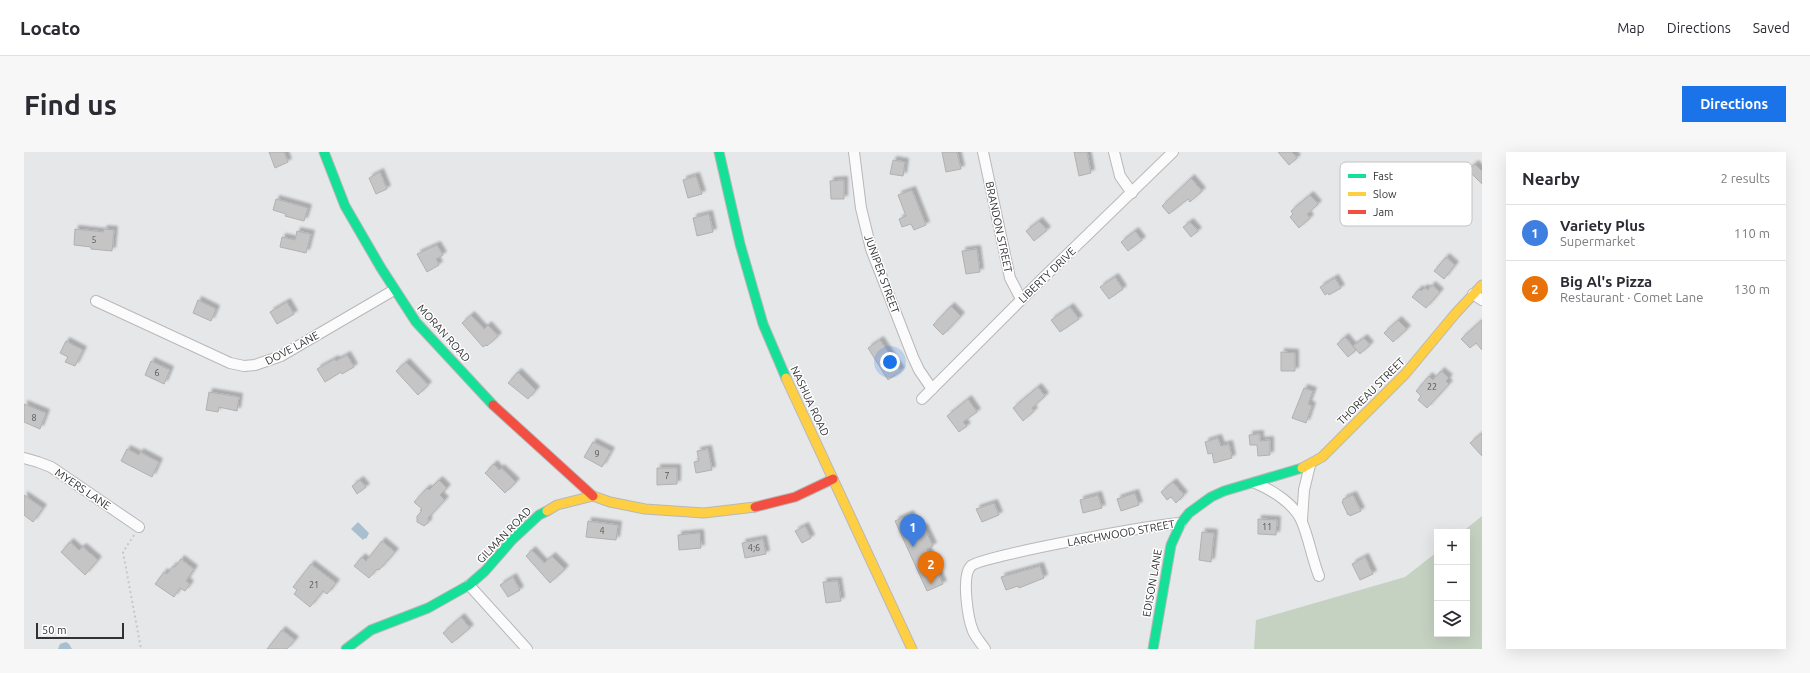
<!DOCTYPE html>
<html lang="en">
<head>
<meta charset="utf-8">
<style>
  :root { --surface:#fff; --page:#f7f7f7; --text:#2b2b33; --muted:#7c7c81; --line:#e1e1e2; --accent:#1a73e8 }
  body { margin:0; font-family:Ubuntu,sans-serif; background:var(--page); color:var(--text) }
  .controls { position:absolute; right:12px; bottom:12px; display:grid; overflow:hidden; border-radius:0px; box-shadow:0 4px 16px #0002 }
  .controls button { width:36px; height:36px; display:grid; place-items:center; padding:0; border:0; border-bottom:1px solid var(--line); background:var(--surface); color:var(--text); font:20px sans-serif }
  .scale { position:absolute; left:12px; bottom:10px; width:88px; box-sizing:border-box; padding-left:4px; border:2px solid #323234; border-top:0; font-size:11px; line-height:14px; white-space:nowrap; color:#323234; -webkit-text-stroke:3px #fff; paint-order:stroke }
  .you { position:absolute; left:866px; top:210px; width:14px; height:14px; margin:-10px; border:3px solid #fff; border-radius:50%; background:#1a73e8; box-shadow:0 0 0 6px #1a73e833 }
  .badge { display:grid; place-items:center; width:26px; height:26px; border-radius:50%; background:var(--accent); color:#fff; font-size:13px; font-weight:700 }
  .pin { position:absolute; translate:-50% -33px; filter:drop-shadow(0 1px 2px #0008) }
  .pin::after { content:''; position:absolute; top:21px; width:14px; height:12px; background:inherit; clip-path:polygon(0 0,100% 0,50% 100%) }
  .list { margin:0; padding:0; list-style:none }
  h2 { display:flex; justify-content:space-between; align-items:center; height:52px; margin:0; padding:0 16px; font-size:17px }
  h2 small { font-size:13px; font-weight:400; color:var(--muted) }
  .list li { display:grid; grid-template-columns:26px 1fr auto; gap:12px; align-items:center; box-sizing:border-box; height:56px; padding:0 16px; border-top:1px solid var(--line) }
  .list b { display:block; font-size:15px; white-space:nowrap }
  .list p { margin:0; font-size:13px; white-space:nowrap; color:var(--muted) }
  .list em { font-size:13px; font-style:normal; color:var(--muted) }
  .icon { flex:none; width:22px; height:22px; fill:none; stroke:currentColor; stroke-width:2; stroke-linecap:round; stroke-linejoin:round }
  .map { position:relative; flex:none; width:1458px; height:497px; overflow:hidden; border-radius:0px }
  header { display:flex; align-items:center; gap:24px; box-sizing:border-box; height:56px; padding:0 20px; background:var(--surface); border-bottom:1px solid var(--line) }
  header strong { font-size:19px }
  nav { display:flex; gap:22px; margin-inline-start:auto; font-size:14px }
  .intro { display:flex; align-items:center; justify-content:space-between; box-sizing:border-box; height:96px; padding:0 24px }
  h1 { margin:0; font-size:28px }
  .button { padding:10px 18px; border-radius:0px; background:var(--accent); color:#fff; font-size:14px; font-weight:700 }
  main { display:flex; gap:24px; padding:0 24px }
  aside { flex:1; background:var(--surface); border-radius:0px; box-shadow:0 4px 16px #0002 }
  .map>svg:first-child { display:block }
  .green { fill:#c5d2c2 }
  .water { fill:#a8bfd0 }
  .building { fill:#c6c5c6; stroke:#b1b1b2; filter:url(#shadow) }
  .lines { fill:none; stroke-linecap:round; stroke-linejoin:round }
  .street-casing { stroke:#b8b8ba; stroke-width:12 }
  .fast-casing { stroke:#b8b8ba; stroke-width:11 }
  .slow-casing { stroke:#b8b8ba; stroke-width:11 }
  .jam-casing { stroke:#b8b8ba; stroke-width:11 }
  .path { stroke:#c7c7c9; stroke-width:2; stroke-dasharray:2 3; stroke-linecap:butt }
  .street { stroke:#fbfbfc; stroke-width:10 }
  .fast { stroke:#16e098; stroke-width:9 }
  .slow { stroke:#ffcf43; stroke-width:9 }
  .jam { stroke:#f24e42; stroke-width:9 }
  .labels { text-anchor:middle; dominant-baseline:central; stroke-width:3; stroke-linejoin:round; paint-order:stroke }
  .number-label { font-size:9px; fill:#575758 }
  .street-label { font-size:11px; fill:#323234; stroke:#fff }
  .key { fill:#fff; stroke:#c2c2c2; stroke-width:1 }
  .key-label { font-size:11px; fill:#323234 }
</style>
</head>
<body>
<header>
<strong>Locato</strong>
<nav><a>Map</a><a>Directions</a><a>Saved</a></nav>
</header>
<div class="intro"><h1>Find us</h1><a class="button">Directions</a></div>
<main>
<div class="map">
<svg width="1458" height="497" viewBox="0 0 1458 497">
  <defs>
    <filter id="shadow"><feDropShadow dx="3.5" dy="-3.5" stdDeviation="1" flood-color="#0004"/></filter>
  </defs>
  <rect width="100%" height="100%" fill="#e6e7e9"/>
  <polygon class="green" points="1458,364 1458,497 1230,497 1232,468 1381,425 1413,400 1413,482 1443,482 1443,380 1438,380"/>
  <g class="water">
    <polygon points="334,370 345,381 342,387 341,386 339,388 327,377"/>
    <polygon points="42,490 45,492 48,497 34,497 36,492"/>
  </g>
  <g class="building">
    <polygon points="245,0 260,0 264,10 251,16"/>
    <polygon points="918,0 933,0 937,17 922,20"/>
    <polygon points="1050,0 1063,0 1067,21 1055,24"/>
    <polygon points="1254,0 1268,0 1273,6 1265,13"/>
    <polygon points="869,8 881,10 879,24 866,22"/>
    <polygon points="1451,12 1458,19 1458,32 1444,18"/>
    <polygon points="356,20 363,37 352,42 345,26"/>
    <polygon points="672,24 678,42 664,46 659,28"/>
    <polygon points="1167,26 1178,39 1166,50 1164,47 1145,62 1138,54"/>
    <polygon points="820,28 820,47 807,47 806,29"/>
    <polygon points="888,38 902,73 890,78 887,72 878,75 875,67 882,64 874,43"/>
    <polygon points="1286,43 1294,52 1283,62 1286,66 1275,76 1266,65 1269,62 1267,59"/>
    <polygon points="252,47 284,56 280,69 261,64 262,62 249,58"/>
    <polygon points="685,62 689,80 673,84 669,66"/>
    <polygon points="1015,69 1023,78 1010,89 1002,79"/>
    <polygon points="1166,70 1174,79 1167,85 1159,75"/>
    <polygon points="51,77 79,80 80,77 90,78 88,99 67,97 67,95 50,93"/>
    <polygon points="273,79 287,82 282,101 256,95 258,85 271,88"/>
    <polygon points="1111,79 1118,88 1104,99 1097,90"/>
    <polygon points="413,93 419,103 412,107 415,113 403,120 393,102"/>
    <polygon points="953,97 956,120 942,122 938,99"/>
    <polygon points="1422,105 1431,113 1420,127 1410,119"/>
    <polygon points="1091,125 1099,137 1085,147 1076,135"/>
    <polygon points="1311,126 1317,136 1305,143 1304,141 1301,143 1296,135"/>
    <polygon points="1408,133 1416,140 1402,156 1388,145 1395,137 1397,139 1400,136 1404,138"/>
    <polygon points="174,148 192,157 187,169 169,161"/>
    <polygon points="263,150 270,162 253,172 246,160"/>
    <polygon points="927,154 937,164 919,183 909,173"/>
    <polygon points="1046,155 1055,167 1036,180 1027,168"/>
    <polygon points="447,163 460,177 464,173 474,184 463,194 462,193 459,195 438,171"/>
    <polygon points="1374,168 1383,177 1369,190 1360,181"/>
    <polygon points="1458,168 1458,198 1452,191 1446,196 1437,187"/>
    <polygon points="1321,185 1332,198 1324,205 1313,192"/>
    <polygon points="1340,186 1346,193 1336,202 1329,194"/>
    <polygon points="856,188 877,219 864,228 844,196"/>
    <polygon points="42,189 59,198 51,214 41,210 44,205 36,201"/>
    <polygon points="1257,200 1271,201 1271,219 1257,219"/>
    <polygon points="323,203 330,215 318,222 317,220 301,230 293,217 311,207 312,209"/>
    <polygon points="127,209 146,218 140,232 121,223"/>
    <polygon points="382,210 404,233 394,243 372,219"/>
    <polygon points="1417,219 1425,226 1422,229 1425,232 1403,256 1394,248 1397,244 1392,239 1405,224 1409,228"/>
    <polygon points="494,220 512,238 504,247 484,231"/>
    <polygon points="1014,235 1021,244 1008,256 1010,259 999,269 989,256"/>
    <polygon points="1280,236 1289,239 1284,252 1288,254 1282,271 1268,266"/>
    <polygon points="185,240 215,245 213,259 195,255 194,260 182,258"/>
    <polygon points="944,247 953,260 939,270 943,274 935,280 923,264"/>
    <polygon points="0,252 22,261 16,277 0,270"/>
    <polygon points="1458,281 1458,304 1446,291"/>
    <polygon points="1236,282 1236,289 1246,288 1246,303 1234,304 1233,293 1226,293 1225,283"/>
    <polygon points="1194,286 1197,294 1205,292 1208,306 1190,311 1188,301 1184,302 1181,290"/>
    <polygon points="569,290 587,299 578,315 560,305"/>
    <polygon points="103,297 115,303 116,300 135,310 128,325 97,309"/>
    <polygon points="684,297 688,318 672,321 670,310 675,309 673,299"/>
    <polygon points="470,312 475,318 477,316 492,330 481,341 461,321"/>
    <polygon points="633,316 653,316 653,332 633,333"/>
    <polygon points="336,328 342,335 333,342 328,334"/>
    <polygon points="415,328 423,336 416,343 421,348 404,366 404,371 400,374 393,370 393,364 398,359 396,358 398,357 390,350 403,336 405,338"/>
    <polygon points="1149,330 1160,343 1152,351 1147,345 1143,348 1137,340"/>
    <polygon points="1111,341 1115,353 1097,359 1093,347"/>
    <polygon points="0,343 19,356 9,370 0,363"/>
    <polygon points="1074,343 1078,356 1059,361 1056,348"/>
    <polygon points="1329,343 1337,359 1326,364 1325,362 1324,363 1318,350 1319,349 1319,347"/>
    <polygon points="970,351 975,363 958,370 952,357"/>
    <polygon points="886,362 894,378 900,375 909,394 903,397 919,432 903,439 871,369"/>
    <polygon points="1234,367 1253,368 1252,383 1234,382"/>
    <polygon points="564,369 594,373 592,388 562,385"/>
    <polygon points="781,374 787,386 778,391 771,379"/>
    <polygon points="1178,380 1190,381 1187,410 1175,408"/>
    <polygon points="676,381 677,396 655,398 654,383"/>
    <polygon points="739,387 742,402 721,406 718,391"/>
    <polygon points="358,389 371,400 355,418 353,417 345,426 330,414 338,405 342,409"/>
    <polygon points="46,390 55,398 59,395 74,408 61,423 37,400"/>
    <polygon points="508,398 520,411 528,404 541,417 526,431 502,404"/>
    <polygon points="1341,405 1349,422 1336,428 1328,412"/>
    <polygon points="157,407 170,417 162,429 166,432 161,439 156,436 150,445 131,432 140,420 143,422 149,414 151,415"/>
    <polygon points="287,412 312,431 303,442 299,439 286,455 270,442 273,438 269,435"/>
    <polygon points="1016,414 1020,426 995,436 994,434 982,438 977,425"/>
    <polygon points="489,425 496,438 484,445 476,433"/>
    <polygon points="814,429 817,449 802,451 799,430"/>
    <polygon points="437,465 446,476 428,491 419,481"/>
    <polygon points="258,478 271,488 263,497 243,497"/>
  </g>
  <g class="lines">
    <g class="street-casing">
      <g id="street">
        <polyline points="830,0 837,56 847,97 889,205 895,218 908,237"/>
        <polyline points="959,0 986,126 997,147"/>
        <polyline points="1090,0 1096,24 1108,41"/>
        <polyline points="1449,142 1458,148"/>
        <polyline points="72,149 206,211 220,214 231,213 257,204 370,138"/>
        <polyline points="898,247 1019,126 1149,0"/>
        <polyline points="0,306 14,310 27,315 115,375"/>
        <path d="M1231,331C1248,338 1271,352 1278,370C1285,387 1288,406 1295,424"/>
        <polyline points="1278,368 1280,338 1286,313"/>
        <polyline points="445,433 503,497"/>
        <path d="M961,497C957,491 952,486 949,479C944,467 937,424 947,414C957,404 1133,372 1157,371"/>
      </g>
    </g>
    <g class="fast-casing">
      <g id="fast">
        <polyline points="300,0 321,54 357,116 392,170 469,253"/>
        <polyline points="695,0 716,92 739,172 762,226"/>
        <polyline points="322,497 347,478 404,456 445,433 461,419 488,388 515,363 523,359"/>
        <polyline points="1129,497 1147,393 1157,371 1165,361 1187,345 1200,339 1278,316"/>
      </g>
    </g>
    <g class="slow-casing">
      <g id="slow">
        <polyline points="762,226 888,497"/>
        <polyline points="1278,316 1298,305 1382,221 1431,162 1458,133"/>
        <polyline points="523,359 533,353 569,344 586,350 621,357 680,361 731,355"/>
      </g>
    </g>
    <g class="jam-casing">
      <g id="jam">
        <polyline points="469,253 569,344"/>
        <polyline points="731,355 771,345 809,327"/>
      </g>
    </g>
    <polyline class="path" points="110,383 99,400 117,497"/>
    <use href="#street" class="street"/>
    <use href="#fast" class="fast"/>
    <use href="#slow" class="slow"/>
    <use href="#jam" class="jam"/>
  </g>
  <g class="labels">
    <g class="number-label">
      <text x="70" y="88">5</text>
      <text x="133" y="221">6</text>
      <text x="1408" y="235">22</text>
      <text x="10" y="266">8</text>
      <text x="573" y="302">9</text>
      <text x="643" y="324">7</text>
      <text x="1243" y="375">11</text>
      <text x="578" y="379">4</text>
      <text x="730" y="396">4;6</text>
      <text x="290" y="433">21</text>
    </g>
    <g class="street-label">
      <text transform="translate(975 75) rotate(78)">BRANDON STREET</text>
      <text transform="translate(858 122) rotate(70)">JUNIPER STREET</text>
      <text transform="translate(1023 123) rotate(-44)">LIBERTY DRIVE</text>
      <text transform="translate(420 181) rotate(48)">MORAN ROAD</text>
      <text transform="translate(268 196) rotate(-28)">DOVE LANE</text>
      <text transform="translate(1347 239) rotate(-45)">THOREAU STREET</text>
      <text transform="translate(786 249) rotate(65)">NASHUA ROAD</text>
      <text transform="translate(59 337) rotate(34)">MYERS LANE</text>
      <text transform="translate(1097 381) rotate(-10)">LARCHWOOD STREET</text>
      <text transform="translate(480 383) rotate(-46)">GILMAN ROAD</text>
      <text transform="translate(1128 431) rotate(-80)">EDISON LANE</text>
    </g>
  </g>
  <rect x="1316" y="10" width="132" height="64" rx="6" class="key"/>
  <rect x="1324" y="22" width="18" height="4" fill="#16e098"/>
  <rect x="1324" y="40" width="18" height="4" fill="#ffcf43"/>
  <rect x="1324" y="58" width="18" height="4" fill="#f24e42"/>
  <g class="key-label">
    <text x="1349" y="28">Fast</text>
    <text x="1349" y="46">Slow</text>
    <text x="1349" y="64">Jam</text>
  </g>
</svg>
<div class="controls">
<button>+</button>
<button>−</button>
<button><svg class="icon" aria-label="layers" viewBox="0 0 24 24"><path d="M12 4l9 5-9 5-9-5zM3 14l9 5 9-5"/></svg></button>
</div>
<div class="scale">50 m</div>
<div class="you"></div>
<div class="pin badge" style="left:889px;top:395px;background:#3f7fe0">1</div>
<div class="pin badge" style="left:907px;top:432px;background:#e8710a">2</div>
</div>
<aside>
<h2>Nearby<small>2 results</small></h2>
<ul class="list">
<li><span class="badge" style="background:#3f7fe0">1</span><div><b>Variety Plus</b><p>Supermarket</p></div><em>110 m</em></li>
<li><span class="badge" style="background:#e8710a">2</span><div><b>Big Al's Pizza</b><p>Restaurant · Comet Lane</p></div><em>130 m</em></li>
</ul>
</aside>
</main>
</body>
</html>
